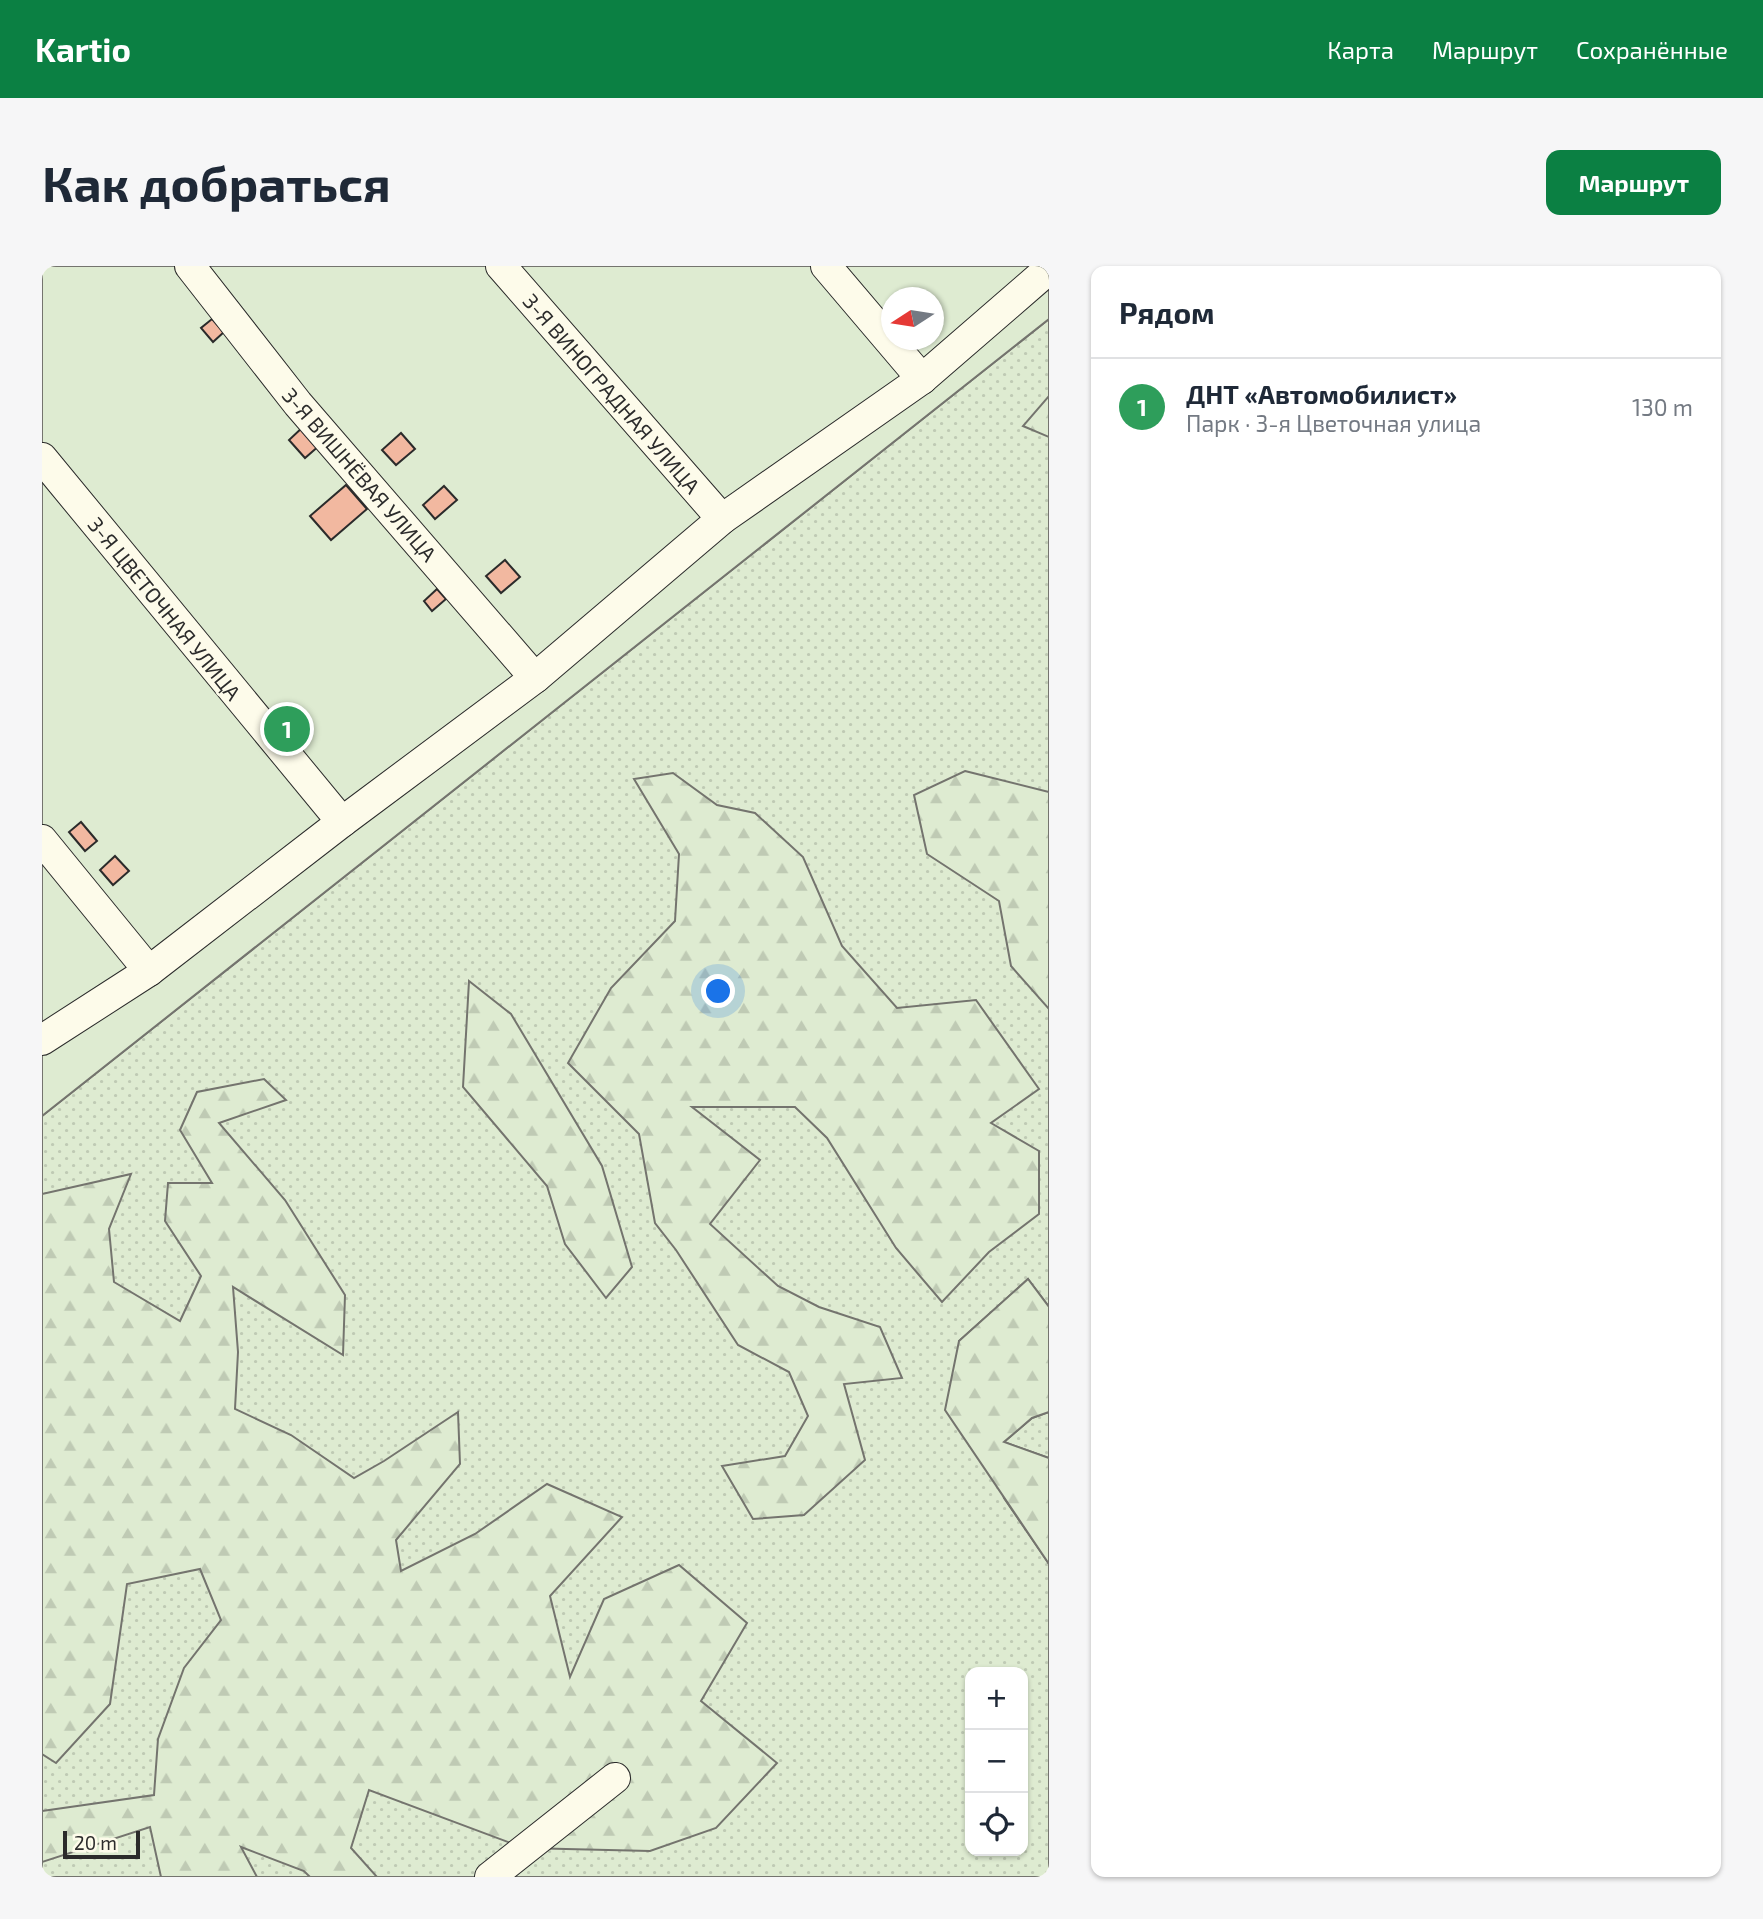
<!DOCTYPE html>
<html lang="ru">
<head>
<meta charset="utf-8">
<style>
  :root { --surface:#fff; --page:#f6f6f7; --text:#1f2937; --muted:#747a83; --line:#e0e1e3; --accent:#0b8043 }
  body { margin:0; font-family:"Exo 2",sans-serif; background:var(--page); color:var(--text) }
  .controls { position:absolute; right:21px; bottom:21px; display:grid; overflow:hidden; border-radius:14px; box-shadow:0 2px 5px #0004 }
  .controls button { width:63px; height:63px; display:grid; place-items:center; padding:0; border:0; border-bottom:2px solid var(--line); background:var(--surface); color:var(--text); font:35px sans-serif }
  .compass { position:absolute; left:839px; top:21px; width:63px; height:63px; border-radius:50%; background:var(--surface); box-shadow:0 2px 5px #0004; rotate:258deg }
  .scale { position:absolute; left:21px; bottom:18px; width:77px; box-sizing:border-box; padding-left:7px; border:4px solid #2b2b2b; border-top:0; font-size:19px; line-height:24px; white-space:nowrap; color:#2b2b2b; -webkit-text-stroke:5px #fdfbea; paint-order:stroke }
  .you { position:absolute; left:677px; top:726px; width:24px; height:24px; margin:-18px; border:5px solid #fff; border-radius:50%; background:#1a73e8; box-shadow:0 0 0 10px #1a73e833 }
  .badge { display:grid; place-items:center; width:46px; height:46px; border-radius:50%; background:var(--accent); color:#fff; font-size:23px; font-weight:700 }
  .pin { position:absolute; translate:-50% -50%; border:4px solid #fff; box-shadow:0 2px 7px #0006 }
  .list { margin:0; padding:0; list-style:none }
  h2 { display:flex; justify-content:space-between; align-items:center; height:91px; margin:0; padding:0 28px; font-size:30px }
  h2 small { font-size:23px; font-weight:400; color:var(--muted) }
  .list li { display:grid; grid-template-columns:46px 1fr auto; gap:21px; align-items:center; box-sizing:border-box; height:98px; padding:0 28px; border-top:2px solid var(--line) }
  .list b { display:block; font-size:26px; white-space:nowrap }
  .list p { margin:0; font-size:23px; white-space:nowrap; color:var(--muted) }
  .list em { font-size:23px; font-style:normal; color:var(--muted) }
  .icon { flex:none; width:38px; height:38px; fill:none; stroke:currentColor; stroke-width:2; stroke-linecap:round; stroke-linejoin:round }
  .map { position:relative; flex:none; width:1007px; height:1611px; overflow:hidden; border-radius:14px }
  header { display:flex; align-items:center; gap:42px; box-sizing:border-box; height:98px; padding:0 35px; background:var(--accent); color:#fff }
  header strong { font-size:33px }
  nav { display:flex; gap:38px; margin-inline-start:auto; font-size:24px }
  .intro { display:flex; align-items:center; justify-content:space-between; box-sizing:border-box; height:168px; padding:0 42px }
  h1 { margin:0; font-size:49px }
  .button { padding:18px 32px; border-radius:14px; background:var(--accent); color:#fff; font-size:24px; font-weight:700 }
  main { display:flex; gap:42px; padding:0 42px }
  aside { flex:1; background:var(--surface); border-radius:14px; box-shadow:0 2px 5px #0004 }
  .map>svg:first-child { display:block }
  .grass { fill:url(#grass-dots); stroke:#74746e; stroke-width:2; fill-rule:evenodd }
  .forest { fill:url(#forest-firs); stroke:#74746e; stroke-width:2 }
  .garden { fill:#deebd1; stroke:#74746e; stroke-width:2; fill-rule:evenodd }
  .building { fill:#f2b8a0; stroke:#2b2b2b; stroke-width:2 }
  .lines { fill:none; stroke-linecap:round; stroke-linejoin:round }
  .minor-casing { stroke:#2b2b2b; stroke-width:32 }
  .minor { stroke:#fdfbea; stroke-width:30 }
  .labels { text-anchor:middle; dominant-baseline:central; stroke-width:5; stroke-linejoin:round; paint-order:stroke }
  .street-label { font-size:21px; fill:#2b2b2b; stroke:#fdfbea }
</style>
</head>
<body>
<header>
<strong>Kartio</strong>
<nav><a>Карта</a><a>Маршрут</a><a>Сохранённые</a></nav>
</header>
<div class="intro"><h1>Как добраться</h1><a class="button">Маршрут</a></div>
<main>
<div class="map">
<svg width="1007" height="1611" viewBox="0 0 1007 1611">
  <defs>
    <pattern id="grass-dots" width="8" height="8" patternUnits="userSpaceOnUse" patternTransform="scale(1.75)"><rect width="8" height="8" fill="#deebd1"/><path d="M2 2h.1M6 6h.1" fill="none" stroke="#bfcab4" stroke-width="1.8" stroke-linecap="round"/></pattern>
    <pattern id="forest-firs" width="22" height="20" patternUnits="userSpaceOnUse" patternTransform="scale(1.75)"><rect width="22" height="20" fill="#deebd1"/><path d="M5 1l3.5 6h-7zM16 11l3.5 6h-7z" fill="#bfcab4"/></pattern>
  </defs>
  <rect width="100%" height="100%" fill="#fdfbea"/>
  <g class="grass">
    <path d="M1007,53V1041L986,1013L917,1075L962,1232L1007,1298V1611H0V850ZM928,1406H981V1585H928Z"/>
    <polygon points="1007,1146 1007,1192 962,1176 990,1152"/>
  </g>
  <g class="forest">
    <polygon points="1007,130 1007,171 981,160"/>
    <polygon points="923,505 1007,526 1007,743 969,700 957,635 885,588 872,529"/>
    <polygon points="631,507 675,539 713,547 761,591 800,680 855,742 934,734 997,823 949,857 997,885 997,948 947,986 900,1036 854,982 785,872 753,841 650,841 718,894 668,958 736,1020 777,1041 838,1061 860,1112 802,1118 823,1194 762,1249 711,1253 680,1200 743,1190 766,1150 747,1106 696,1079 634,984 613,957 597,868 526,797 569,722 633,655 637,588 592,513"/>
    <polygon points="427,715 469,748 560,900 590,1001 564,1032 523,978 505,920 421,821"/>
    <polygon points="222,813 244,834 177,857 243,934 303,1029 301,1089 191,1021 196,1086 193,1143 249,1169 312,1212 342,1195 416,1146 418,1198 354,1274 359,1305 433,1268 505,1218 580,1251 508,1330 528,1411 562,1333 637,1299 705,1357 659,1435 735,1497 674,1562 608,1585 482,1582 327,1524 309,1582 335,1611 268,1611 262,1605 199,1581 215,1611 119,1611 108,1561 0,1596 0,1545 112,1529 116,1473 142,1402 179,1354 158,1303 85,1318 68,1438 14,1497 0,1488 0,928 89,908 67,963 72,1016 138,1055 159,1010 123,955 126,917 170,917 138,864 155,826"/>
    <polygon points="986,1013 1007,1041 1007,1146 990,1152 962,1176 1007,1192 1007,1298 903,1144 917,1075"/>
  </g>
  <path class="garden" d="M0,0H1007V53L0,850ZM850,32H892V74H850Z"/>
  <g class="building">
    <polygon points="170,53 182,66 171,76 159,62"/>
    <polygon points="262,160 278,179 263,192 247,174"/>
    <polygon points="359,167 373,183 354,199 340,184"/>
    <polygon points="304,219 325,243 289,274 268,250"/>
    <polygon points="402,220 415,234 393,253 381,239"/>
    <polygon points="463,294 478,311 459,327 444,310"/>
    <polygon points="395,323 404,333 390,345 382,335"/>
    <polygon points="39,556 55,575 43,585 27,566"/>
    <polygon points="73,590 87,605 71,619 58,604"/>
  </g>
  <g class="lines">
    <g class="minor-casing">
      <g id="minor">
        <polyline points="148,0 256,138 493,412"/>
        <polyline points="459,0 680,253"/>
        <polyline points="784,0 880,113"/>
        <polyline points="0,192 300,556"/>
        <polyline points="0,574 107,705"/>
        <polyline points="0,774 107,705 300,556 493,412 680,253 880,113 1007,3"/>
        <polyline points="448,1611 573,1512"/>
      </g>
    </g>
    <use href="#minor" class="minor"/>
  </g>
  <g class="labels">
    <g class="street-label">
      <text transform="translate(570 127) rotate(49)">3-Я ВИНОГРАДНАЯ УЛИЦА</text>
      <text transform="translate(318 208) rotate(49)">3-Я ВИШНЁВАЯ УЛИЦА</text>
      <text transform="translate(123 342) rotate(51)">3-Я ЦВЕТОЧНАЯ УЛИЦА</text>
    </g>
  </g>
</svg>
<div class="controls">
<button>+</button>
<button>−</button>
<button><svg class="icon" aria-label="locate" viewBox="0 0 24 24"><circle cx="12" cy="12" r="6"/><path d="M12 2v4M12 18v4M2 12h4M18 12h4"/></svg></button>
</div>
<svg class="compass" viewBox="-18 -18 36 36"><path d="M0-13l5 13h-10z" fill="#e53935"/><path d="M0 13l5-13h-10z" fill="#747a83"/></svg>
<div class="scale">20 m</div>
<div class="you"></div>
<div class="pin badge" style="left:245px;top:463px;background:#2e9e5b">1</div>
</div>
<aside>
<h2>Рядом<small></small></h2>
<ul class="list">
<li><span class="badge" style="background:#2e9e5b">1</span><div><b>ДНТ «Автомобилист»</b><p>Парк · 3-я Цветочная улица</p></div><em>130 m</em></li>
</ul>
</aside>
</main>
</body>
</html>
